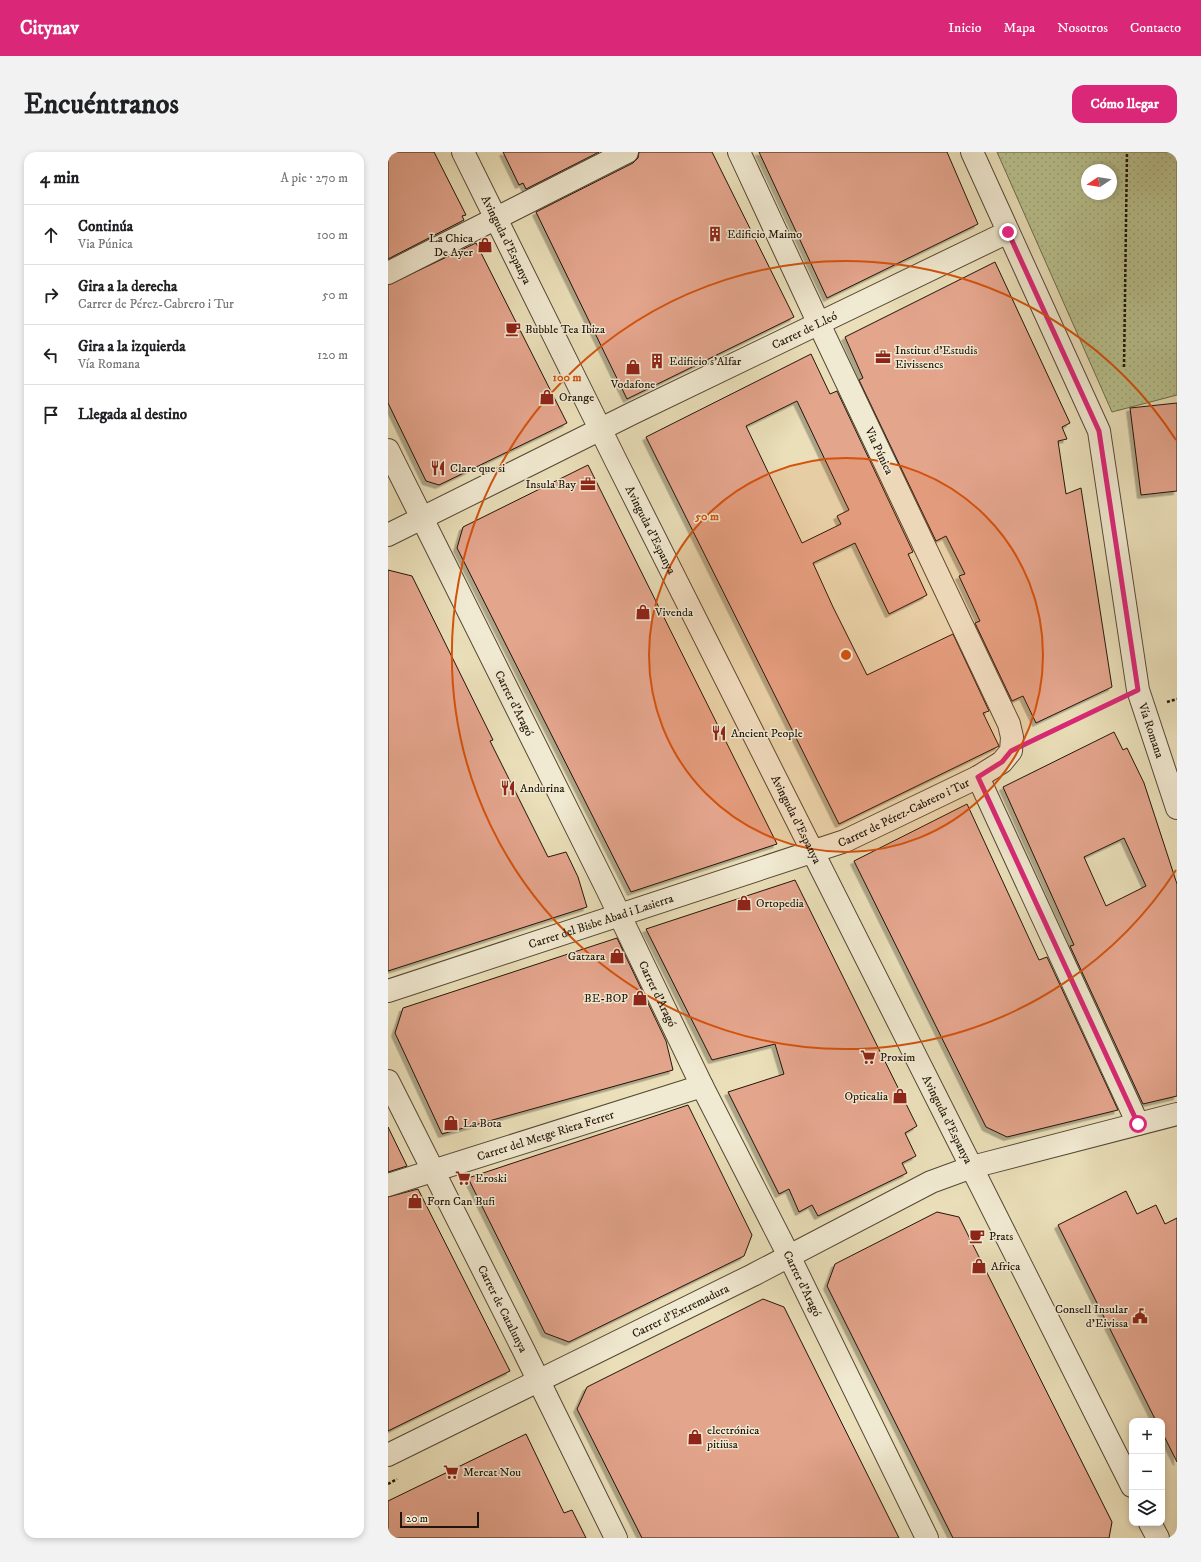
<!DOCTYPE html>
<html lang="es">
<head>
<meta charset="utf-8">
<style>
  :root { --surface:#fff; --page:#f2f2f2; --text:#202124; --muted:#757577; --line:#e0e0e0; --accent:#db2777 }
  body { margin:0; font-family:"IM FELL DW Pica",serif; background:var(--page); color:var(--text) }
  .controls { position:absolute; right:12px; bottom:12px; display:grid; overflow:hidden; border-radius:8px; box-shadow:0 2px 6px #0003 }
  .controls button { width:36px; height:36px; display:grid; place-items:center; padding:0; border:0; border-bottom:1px solid var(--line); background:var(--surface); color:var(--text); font:20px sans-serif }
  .compass { position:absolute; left:693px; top:12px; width:36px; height:36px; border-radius:50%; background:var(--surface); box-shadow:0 2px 6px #0003; rotate:258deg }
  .scale { position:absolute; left:12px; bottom:10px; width:79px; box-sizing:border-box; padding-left:4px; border:2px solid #231509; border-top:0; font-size:11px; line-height:14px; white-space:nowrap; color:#231509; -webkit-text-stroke:3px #f1ead2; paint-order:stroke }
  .stop { position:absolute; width:12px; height:12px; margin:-9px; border:3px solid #db2777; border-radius:50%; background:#fff }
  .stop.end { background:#db2777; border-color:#fff; box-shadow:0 1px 4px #0008 }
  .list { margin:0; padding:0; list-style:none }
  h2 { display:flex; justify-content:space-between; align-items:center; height:52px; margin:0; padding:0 16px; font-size:17px }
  h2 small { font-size:13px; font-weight:400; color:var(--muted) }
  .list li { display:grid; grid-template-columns:26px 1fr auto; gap:12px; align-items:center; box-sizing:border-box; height:60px; padding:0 16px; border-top:1px solid var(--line) }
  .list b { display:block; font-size:15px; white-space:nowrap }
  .list p { margin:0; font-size:13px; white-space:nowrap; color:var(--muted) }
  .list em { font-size:13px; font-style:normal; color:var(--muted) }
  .icon { flex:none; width:22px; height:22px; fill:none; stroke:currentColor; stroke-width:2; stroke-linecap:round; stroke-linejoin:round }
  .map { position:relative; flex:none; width:789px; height:1386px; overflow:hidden; border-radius:12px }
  header { display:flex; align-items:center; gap:24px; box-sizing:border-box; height:56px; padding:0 20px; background:var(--accent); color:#fff }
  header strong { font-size:19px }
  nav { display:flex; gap:22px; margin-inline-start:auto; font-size:14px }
  .intro { display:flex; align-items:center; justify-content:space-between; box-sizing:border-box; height:96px; padding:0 24px }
  h1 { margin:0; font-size:28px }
  .button { padding:10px 18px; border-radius:12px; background:var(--accent); color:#fff; font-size:14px; font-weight:700 }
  main { display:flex; gap:24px; padding:0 24px }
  aside { flex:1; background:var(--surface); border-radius:12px; box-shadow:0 2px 6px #0003 }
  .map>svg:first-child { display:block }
  .grass { fill:url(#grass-dots); stroke:#6e6b4c; fill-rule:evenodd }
  .building { fill:#e4a58d; stroke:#231509; fill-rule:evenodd; filter:url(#shadow) }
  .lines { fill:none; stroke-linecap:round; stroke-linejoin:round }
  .minor-casing { stroke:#554835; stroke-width:24 }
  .path { stroke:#231509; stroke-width:2.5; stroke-dasharray:3 2; stroke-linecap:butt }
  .minor { stroke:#f1ead2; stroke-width:22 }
  .route { stroke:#db2777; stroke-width:5 }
  .ring { fill:none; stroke:#d4520c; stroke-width:2 }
  .labels { text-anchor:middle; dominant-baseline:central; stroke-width:3; stroke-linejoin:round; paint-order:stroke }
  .poi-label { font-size:12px; fill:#231509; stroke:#f1ead2; text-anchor:start }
  .street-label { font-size:12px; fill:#231509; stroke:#f1ead2 }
  .centre { fill:#d4520c; stroke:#f1ead2; stroke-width:2 }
  .ring-label { font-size:12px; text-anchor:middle; font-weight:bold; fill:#d4520c; stroke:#f1ead2; stroke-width:3; stroke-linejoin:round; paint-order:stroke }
</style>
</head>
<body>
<header>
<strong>Citynav</strong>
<nav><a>Inicio</a><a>Mapa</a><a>Nosotros</a><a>Contacto</a></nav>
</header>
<div class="intro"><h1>Encuéntranos</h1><a class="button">Cómo llegar</a></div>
<main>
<aside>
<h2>4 min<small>A pie · 270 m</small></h2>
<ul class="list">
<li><svg class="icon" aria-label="ahead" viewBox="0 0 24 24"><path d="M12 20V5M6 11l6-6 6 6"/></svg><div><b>Continúa</b><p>Via Púnica</p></div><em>100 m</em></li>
<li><svg class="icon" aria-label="right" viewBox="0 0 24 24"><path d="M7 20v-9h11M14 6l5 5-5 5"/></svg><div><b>Gira a la derecha</b><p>Carrer de Pérez-Cabrero i Tur</p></div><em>50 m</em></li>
<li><svg class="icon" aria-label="left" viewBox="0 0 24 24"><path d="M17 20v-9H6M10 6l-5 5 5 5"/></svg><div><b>Gira a la izquierda</b><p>Vía Romana</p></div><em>120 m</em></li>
<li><svg class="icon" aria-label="arrive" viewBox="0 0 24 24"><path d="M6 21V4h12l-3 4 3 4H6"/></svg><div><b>Llegada al destino</b></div></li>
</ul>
</aside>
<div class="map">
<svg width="789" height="1386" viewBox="0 0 789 1386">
  <defs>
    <pattern id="grass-dots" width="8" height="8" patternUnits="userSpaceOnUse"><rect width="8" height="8" fill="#b8c18e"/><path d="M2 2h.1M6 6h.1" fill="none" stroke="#9ea579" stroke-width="1.8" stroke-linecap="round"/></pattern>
    <filter id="shadow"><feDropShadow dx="-3.5" dy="3.5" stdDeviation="0" flood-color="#0004"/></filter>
  </defs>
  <rect width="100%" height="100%" fill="#eadfb9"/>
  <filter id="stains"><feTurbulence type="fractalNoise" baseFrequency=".005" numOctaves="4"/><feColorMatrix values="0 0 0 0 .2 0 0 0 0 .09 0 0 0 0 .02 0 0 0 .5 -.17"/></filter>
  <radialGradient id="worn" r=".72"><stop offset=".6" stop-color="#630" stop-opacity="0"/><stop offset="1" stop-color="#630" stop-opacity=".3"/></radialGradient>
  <path class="grass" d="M609,0H789V243L724,260ZM699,18H723V42H699Z"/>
  <g class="building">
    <polygon points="0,0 46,0 78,63 74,64 76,68 0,107"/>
    <polygon points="115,0 211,0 138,37 135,31 131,33"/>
    <polygon points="251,0 324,0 406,165 239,247 148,60 245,11 250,6"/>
    <polygon points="371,0 559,0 590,72 439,146"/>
    <polygon points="88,91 179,271 51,333 38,329 0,251 0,133"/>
    <polygon points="607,110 682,271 674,275 679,287 670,289 678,342 693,336 724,535 648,571 635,544 624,549 587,471 592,469 571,424 577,422 558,384 548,389 471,228 475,226 457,185"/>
    <path d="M423,202L442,242L449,239L525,400L520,402L539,443L501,462L467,391L425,411L445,455L479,523L565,482L601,559L595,561L611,594L451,672L258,285ZM409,249L461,358L449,364L453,372L414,391L358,274Z"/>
    <polygon points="789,251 789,339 753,343 742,256"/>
    <polygon points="200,313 389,692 243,740 69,396 75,375"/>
    <polygon points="0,418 24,424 105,588 102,589 160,705 178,700 190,725 199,755 0,819"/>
    <path d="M726,580L735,598L739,596L756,631L789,732V944L755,952L682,794L686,793L615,635ZM736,686L758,734L718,754L696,705Z"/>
    <polygon points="579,652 651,808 659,805 730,958 619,985 598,975 466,709"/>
    <polygon points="407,728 529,974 517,981 528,1004 514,1011 519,1021 430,1064 424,1053 411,1060 401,1037 391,1042 340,940 396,922 387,892 324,908 258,777"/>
    <polygon points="229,786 278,889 285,918 54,982 7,881 15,856"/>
    <polygon points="300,953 364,1083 356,1104 181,1190 157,1181 80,1026"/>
    <polygon points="0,975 19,1014 0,1020"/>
    <polygon points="30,1037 122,1219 0,1279 0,1045"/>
    <polygon points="738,1039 749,1062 768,1053 777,1072 789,1066 789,1310 774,1280 774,1269 768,1269 670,1073"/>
    <polygon points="549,1060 571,1065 724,1370 721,1386 565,1386 439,1134 447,1112"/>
    <polygon points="375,1147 396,1155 511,1386 254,1386 189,1257 199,1235"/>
    <polygon points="138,1282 176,1361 184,1358 198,1386 0,1386 0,1349"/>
  </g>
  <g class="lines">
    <g class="minor-casing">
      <g id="minor">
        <path id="s1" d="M75,0L228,309L744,1334"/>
        <path id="s2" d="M584,0L711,279L750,538L789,656"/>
        <polyline points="0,121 239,0"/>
        <path id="s3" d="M0,298L219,737L314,934L401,1104L539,1386"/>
        <path id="s4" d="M0,383L245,261L620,80"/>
        <polyline points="590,625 750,972"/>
        <path id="s5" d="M0,839L457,689L590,625L614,610L623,599L624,585L621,572L431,172L351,0"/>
        <path id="s6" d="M0,929L134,1195L228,1386"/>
        <path id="s7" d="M0,1033L314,934"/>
        <path id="s8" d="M0,1303L365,1123L543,1030L584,1015L789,962"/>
        <polyline points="762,1371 770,1386"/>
      </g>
    </g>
    <g class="path">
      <polyline points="736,215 739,0"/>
      <polyline points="779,550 789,547"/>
      <polyline points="648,586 729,548"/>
      <polyline points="0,1332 9,1327"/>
    </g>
    <use href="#minor" class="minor"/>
  </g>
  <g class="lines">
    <polyline class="route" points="620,80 711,279 750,538 623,599 614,610 590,625 750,972"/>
  </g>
  <circle cx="458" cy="503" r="197" fill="#d4520c" fill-opacity=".12"/>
  <g class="ring">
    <circle cx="458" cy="503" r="197"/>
    <path d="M788 718A394 394 0 1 1 788 288"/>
  </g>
  <defs>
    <g id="building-bare" transform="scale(1.2)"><path d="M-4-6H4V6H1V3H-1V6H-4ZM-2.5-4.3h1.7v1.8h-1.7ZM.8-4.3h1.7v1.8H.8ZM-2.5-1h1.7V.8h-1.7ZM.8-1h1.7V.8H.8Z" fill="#8f2418" stroke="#f1ead2" stroke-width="2.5" paint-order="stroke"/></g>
    <g id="shop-bare" transform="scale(1.2)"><path d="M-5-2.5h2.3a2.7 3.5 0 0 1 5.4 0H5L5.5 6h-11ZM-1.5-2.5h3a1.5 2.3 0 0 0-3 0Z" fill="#8f2418" stroke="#f1ead2" stroke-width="2.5" paint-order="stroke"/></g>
    <g id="cafe-bare" transform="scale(1.2)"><path d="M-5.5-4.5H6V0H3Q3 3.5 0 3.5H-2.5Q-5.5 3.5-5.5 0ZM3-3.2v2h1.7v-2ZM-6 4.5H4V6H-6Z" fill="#8f2418" stroke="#f1ead2" stroke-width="2.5" paint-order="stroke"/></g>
    <g id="office-bare" transform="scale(1.2)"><path d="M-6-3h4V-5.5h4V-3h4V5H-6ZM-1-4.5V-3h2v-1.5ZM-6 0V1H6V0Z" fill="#8f2418" stroke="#f1ead2" stroke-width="2.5" paint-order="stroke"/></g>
    <g id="restaurant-bare" transform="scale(1.2)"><path d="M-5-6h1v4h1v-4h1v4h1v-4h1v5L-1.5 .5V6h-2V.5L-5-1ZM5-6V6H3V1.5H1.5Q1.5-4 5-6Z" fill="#8f2418" stroke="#f1ead2" stroke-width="2.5" paint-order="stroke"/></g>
    <g id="supermarket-bare" transform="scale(1.2)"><path d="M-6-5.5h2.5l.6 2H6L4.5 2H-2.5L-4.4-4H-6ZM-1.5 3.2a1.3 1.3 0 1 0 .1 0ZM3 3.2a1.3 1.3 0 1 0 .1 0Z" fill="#8f2418" stroke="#f1ead2" stroke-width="2.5" paint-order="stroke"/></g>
    <g id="civic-bare" transform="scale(1.2)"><path d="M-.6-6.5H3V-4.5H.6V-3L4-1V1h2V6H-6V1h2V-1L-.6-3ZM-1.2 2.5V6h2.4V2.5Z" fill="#8f2418" stroke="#f1ead2" stroke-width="2.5" paint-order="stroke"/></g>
  </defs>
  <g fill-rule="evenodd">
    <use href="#building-bare" x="327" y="82"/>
    <use href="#shop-bare" x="97" y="93"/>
    <use href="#cafe-bare" x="125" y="177"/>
    <use href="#office-bare" x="495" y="205"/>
    <use href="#building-bare" x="269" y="209"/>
    <use href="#shop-bare" x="245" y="215"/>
    <use href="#shop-bare" x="159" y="245"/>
    <use href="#restaurant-bare" x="50" y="316"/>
    <use href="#office-bare" x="200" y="332"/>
    <use href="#shop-bare" x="255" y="460"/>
    <use href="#restaurant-bare" x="331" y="581"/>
    <use href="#restaurant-bare" x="120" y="636"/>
    <use href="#shop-bare" x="356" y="751"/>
    <use href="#shop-bare" x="229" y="804"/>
    <use href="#shop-bare" x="252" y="846"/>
    <use href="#supermarket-bare" x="480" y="905"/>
    <use href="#shop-bare" x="512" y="944"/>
    <use href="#shop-bare" x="63" y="971"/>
    <use href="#supermarket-bare" x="75" y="1026"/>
    <use href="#shop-bare" x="27" y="1049"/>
    <use href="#cafe-bare" x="589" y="1084"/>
    <use href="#shop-bare" x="591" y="1114"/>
    <use href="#civic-bare" x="752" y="1164"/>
    <use href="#shop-bare" x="307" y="1285"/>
    <use href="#supermarket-bare" x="63" y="1320"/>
  </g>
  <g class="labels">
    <g class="poi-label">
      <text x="339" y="82">Edificio Maimo</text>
      <text x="85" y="86" text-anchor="end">La Chica<tspan x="85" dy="14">De Ayer</tspan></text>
      <text x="137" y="177">Bubble Tea Ibiza</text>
      <text x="507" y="198">Institut d'Estudis<tspan x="507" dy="14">Eivissencs</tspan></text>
      <text x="281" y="209">Edificio s'Alfar</text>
      <text x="245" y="232" text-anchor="middle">Vodafone</text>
      <text x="171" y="245">Orange</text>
      <text x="62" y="316">Clare que si</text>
      <text x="188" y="332" text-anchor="end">Insula Bay</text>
      <text x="267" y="460">Vivenda</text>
      <text x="343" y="581">Ancient People</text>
      <text x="132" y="636">Andurina</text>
      <text x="368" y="751">Ortopedia</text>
      <text x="217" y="804" text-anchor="end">Gatzara</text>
      <text x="240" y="846" text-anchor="end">BE-BOP</text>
      <text x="492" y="905">Proxim</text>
      <text x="500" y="944" text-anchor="end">Opticalia</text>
      <text x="75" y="971">La Bota</text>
      <text x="87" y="1026">Eroski</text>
      <text x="39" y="1049">Forn Can Bufi</text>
      <text x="601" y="1084">Prats</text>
      <text x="603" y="1114">Africa</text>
      <text x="740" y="1157" text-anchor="end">Consell Insular<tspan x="740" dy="14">d'Eivissa</tspan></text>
      <text x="319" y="1278">electrónica<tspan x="319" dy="14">pitiüsa</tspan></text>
      <text x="75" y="1320">Mercat Nou</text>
    </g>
    <g class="street-label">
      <text stroke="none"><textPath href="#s1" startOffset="98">Avinguda d'Espanya</textPath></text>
      <text stroke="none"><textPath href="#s4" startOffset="464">Carrer de Lleó</textPath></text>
      <text transform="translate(491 299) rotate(65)">Via Púnica</text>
      <text stroke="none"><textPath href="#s1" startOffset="422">Avinguda d'Espanya</textPath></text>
      <text stroke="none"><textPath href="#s3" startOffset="283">Carrer d'Aragó</textPath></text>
      <text stroke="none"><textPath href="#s2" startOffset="611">Vía Romana</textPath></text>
      <text stroke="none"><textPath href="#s5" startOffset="546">Carrer de Pérez-Cabrero i Tur</textPath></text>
      <text stroke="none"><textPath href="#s1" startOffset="746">Avinguda d'Espanya</textPath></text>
      <text stroke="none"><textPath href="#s5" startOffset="224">Carrer del Bisbe Abad i Lasierra</textPath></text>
      <text stroke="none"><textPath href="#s3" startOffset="607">Carrer d'Aragó</textPath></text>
      <text stroke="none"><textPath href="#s1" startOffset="1082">Avinguda d'Espanya</textPath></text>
      <text stroke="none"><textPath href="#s7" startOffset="165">Carrer del Metge Riera Ferrer</textPath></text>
      <text stroke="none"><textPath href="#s3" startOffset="931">Carrer d'Aragó</textPath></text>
      <text stroke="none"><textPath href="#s6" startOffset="255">Carrer de Catalunya</textPath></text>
      <text stroke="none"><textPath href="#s8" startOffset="326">Carrer d'Extremadura</textPath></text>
    </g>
  </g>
  <circle cx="458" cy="503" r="6" class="centre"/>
  <g class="ring-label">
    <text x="179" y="229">100 m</text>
    <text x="319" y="368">50 m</text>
  </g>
  <rect width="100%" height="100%" filter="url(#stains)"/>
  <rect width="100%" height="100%" fill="url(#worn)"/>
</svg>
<div class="controls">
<button>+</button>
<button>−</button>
<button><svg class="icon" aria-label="layers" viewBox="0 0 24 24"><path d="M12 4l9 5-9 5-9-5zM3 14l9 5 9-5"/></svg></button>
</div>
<svg class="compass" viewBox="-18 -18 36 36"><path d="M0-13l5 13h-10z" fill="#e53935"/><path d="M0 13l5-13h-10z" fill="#757577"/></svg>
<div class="scale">20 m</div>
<div class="stop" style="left:750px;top:972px"></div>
<div class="stop end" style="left:620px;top:80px"></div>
</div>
</main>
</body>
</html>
